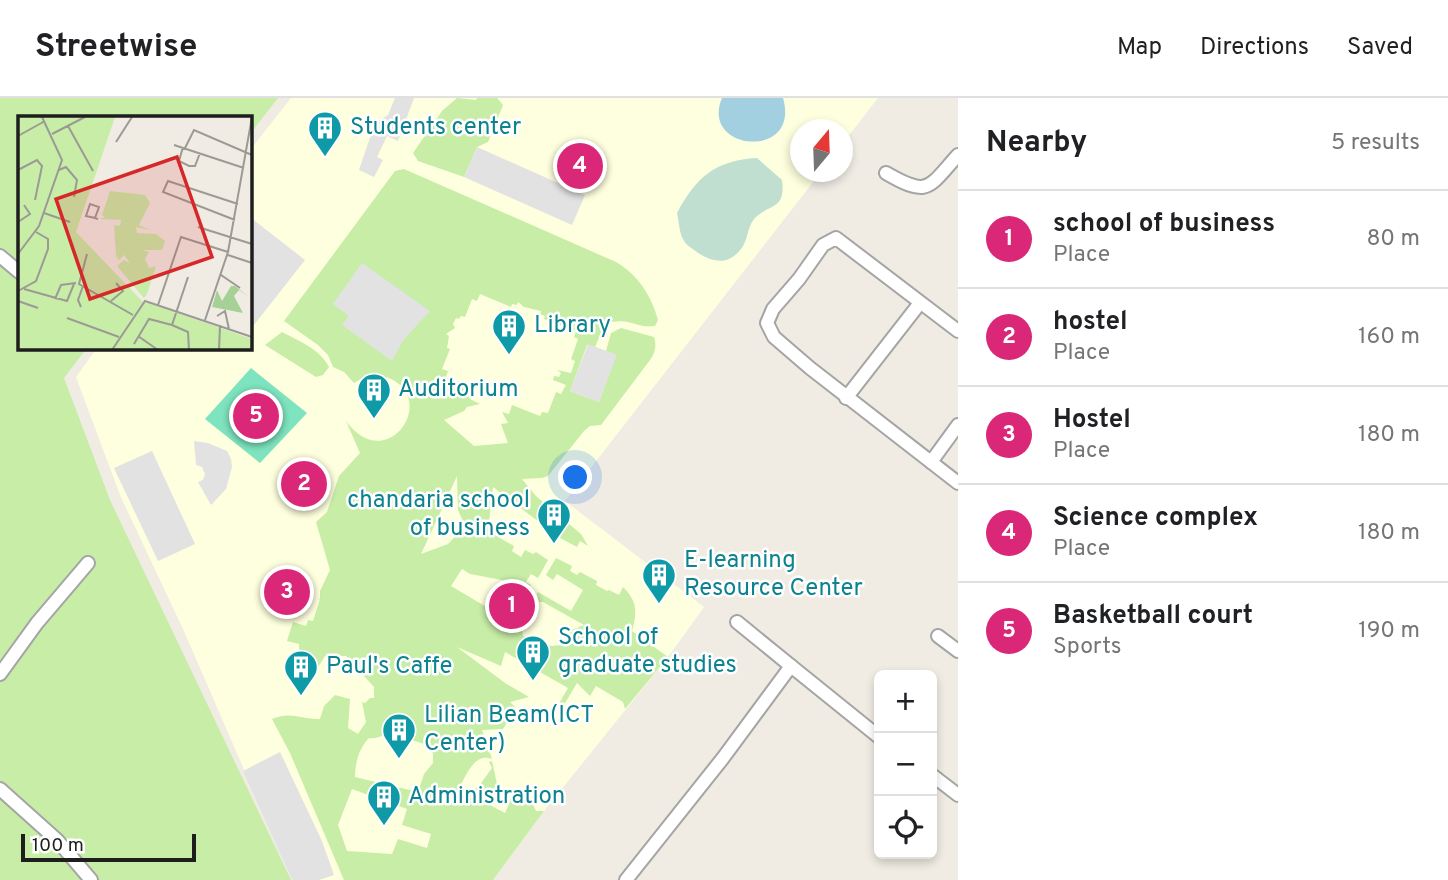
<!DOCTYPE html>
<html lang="en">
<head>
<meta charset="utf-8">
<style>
  :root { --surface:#fff; --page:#f2f2f2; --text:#202124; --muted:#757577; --line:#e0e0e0; --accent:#db2777 }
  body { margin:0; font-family:Overpass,sans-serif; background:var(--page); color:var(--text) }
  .controls { position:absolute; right:21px; bottom:21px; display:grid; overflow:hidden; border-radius:10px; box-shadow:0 4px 10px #0003 }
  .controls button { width:63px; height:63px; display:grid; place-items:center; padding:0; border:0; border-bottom:2px solid var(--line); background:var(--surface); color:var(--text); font:35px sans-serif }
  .compass { position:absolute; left:790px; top:21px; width:63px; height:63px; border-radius:50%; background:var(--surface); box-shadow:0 4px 10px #0003; rotate:19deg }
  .scale { position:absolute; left:21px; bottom:18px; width:175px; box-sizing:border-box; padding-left:7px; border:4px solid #1e1e1e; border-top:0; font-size:19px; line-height:24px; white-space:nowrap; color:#1e1e1e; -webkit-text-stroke:5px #fff; paint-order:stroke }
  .you { position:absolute; left:576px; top:380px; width:24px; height:24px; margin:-18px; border:5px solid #fff; border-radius:50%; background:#1a73e8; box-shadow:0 0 0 10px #1a73e833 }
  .badge { display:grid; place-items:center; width:46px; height:46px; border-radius:50%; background:var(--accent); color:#fff; font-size:23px; font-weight:700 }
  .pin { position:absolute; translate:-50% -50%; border:4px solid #fff; box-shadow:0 2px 7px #0006 }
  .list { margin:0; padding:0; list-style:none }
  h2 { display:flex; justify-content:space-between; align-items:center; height:91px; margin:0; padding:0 28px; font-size:30px }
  h2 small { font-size:23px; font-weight:400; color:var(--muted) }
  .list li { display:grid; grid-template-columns:46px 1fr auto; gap:21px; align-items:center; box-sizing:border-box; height:98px; padding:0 28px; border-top:2px solid var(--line) }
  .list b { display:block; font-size:26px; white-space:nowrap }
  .list p { margin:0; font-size:23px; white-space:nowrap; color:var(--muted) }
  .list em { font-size:23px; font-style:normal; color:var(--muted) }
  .icon { flex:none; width:38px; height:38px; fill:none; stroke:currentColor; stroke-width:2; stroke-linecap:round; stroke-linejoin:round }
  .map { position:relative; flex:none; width:958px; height:782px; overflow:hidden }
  header { display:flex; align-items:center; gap:42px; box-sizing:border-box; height:98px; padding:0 35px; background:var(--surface); border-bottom:2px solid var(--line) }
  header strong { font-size:33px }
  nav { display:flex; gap:38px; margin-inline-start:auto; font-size:24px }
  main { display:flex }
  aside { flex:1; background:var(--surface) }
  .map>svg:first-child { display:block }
  .education { fill:#feffde }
  .grass { fill:#c7eda7; fill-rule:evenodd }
  .wetland { fill:#c0dfd1 }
  .pitch { fill:#7ee3bf }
  .parking { fill:#e2e2e2 }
  .water { fill:#a2d0e0 }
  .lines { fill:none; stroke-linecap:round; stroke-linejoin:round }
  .minor-casing { stroke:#a5a5a5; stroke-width:16 }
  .minor { stroke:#fff; stroke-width:12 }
  .labels { text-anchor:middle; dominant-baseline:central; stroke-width:5; stroke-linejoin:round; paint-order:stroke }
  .culture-label { font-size:24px; fill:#0d838f; stroke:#fff; text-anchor:start }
  .inset-road { fill:none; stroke:#9c9a95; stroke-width:2 }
  .view { fill:#d62828; fill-opacity:0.15; stroke:#d62828; stroke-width:3.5 }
  .inset-edge { fill:none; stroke:#1e1e1e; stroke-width:3.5 }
</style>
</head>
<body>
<header>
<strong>Streetwise</strong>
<nav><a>Map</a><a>Directions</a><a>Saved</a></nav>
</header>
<main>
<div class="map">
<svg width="958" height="782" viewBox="0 0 958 782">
  <rect width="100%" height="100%" fill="#f0ece4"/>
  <polygon class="education" points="291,0 878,0 843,45 842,32 800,32 800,74 821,74 565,403 704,509 668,559 544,713 493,782 292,782 183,531 120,397 76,279 97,250 250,250 250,52"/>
  <g class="grass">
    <polygon points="0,0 278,0 250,36 250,19 19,19 19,250 87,250 64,280 110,402 291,782 0,782"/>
    <polygon points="457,0 476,2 477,0 497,0 503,7 488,44 477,49 464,79 418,63 413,55 442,13"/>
    <path d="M404,71L616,164C638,177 651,197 658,222L655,228C635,231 630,218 605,226L595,249L587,247L570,293L599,304L616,257L606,253L611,235L621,230L654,239C657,247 655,255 650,262L601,327L590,328L584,333L548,378L542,380L522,381L536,398L581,436L588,448L580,443L577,449L560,440L493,389L488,433L514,448L512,453L521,459L525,452L533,456L536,454L548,462L538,480L531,476L526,484L531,487L529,490L533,493L525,507L502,482L470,476L462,471L451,488L522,530L523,538L551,548L562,547L569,533L584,527L543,504H532L538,494L571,513L583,492L557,476L553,482L546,477L556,460L572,468L570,473L577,477L580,474L597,483L596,487L607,493L609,492L619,497L623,489C638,504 637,514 632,533L668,559L625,611L623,604L596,588L590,598L577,585L562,610L557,609L568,590L505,554L501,568L457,549L505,585L529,599L510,604L516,610L503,631L482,632L492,661C475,654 467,676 460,688L470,695L479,688L492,670L489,664L492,663L497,686L490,707L505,715L515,692L524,698L533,699L532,704L536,713H544L493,782H344L290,655L272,621C290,613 300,621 320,621L324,608L335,597L350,601L348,630L358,636L366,624L362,604L365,605L370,600H374V589L346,558H325L315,574L316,562L304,579H302L304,570L297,567L294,560L299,553V546L287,543L293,524L306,528L308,522L313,523L320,501L317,502L320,500V493L330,472L316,424L327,414L339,378L360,355L346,323C386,378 438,303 391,281C378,275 365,278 354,285L344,274L333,269L328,257L318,247L284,223L395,73ZM480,196L511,209L512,206L517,207L518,204L524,209L541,213L540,216L545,218L544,221L576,233L574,239L578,241L571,261L575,263L571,275L557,272L561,275L559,279L554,278L553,282L566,287L561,296L556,294L548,315L542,314L540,318L512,307L509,316L502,314L508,325L501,326L508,345L474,348L444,322L464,313L467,309L480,306L470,301L474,291L446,279L448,273L442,271L450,251L447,250L449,238L446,236L455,230L453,226L456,220L459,221L461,218L465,219L472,201L477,203ZM429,213L404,241L343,227L349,218ZM457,378L458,412L465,428L448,446L421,456ZM394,630L391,635L424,646L433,656V665L424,676L418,694L355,679C355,665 359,650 369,640C379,642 386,635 394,630ZM352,691L407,711L402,727L431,736L427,750L398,741L392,756L347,753L338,727Z"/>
    <path d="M282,234C299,243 320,251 329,269L323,277L316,279L265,247Z"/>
  </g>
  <path class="wetland" d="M757,60L782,82C786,113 769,105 754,121C747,130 748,142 741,151C727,169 710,164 694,152C690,149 685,146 683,141C679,134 679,123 677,115C696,79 716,62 757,60Z"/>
  <polygon class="pitch" points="251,270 307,315 260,365 205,321"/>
  <g class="parking">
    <polygon points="395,0 414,0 398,43 387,38 377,59 383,62 374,79 359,72 375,25 388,17"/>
    <polygon points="477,49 585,97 572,127 464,79"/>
    <polygon points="250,119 305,162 250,232"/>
    <polygon points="362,165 430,213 404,241 392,263 342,227 349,218 333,206"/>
    <polygon points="588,246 617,257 599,304 570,293"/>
    <polygon points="194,343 208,345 227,353 231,361 232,369 226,391 211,407 198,384 203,382 205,376 202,369 196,367"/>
    <polygon points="152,353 195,446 158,463 114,370"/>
    <polygon points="280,654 322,743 334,777 319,782 292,782 243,673"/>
  </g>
  <path class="water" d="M722,0H783C801,63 699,53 722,0Z"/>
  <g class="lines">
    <g class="minor-casing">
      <g id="minor">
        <path d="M886,75C929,100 928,90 958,57"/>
        <polyline points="0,158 19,174"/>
        <polyline points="958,233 836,140 823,147 799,181 773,211 767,225 774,239 810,270 958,385"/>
        <polyline points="846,300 920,205"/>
        <polyline points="931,364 958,327"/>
        <polyline points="737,524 791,568"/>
        <polyline points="938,538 958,553"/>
        <polyline points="0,576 37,525 88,465"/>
        <polyline points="932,677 958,697"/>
        <polyline points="0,691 57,742 91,782"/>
        <polyline points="626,782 723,660 791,568 879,639"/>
      </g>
    </g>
    <use href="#minor" class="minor"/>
  </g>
  <defs>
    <g id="building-pin" transform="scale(1.75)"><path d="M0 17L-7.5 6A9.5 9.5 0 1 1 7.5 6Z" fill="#0f9aa8" stroke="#fff"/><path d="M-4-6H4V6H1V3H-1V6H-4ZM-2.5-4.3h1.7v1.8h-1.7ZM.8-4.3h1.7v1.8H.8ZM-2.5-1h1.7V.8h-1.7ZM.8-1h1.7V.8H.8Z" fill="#fff"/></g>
  </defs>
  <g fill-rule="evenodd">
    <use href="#building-pin" x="325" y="30"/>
    <use href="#building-pin" x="509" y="228"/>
    <use href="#building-pin" x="374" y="292"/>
    <use href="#building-pin" x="554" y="417"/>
    <use href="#building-pin" x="659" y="477"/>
    <use href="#building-pin" x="533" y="554"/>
    <use href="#building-pin" x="301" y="569"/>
    <use href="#building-pin" x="399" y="632"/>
    <use href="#building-pin" x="384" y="699"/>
  </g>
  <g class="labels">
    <g class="culture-label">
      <text x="350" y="30">Students center</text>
      <text x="534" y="228">Library</text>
      <text x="398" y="292">Auditorium</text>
      <text x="530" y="403" text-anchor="end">chandaria school<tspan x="530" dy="28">of business</tspan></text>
      <text x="684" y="463">E-learning<tspan x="684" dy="28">Resource Center</tspan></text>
      <text x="558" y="540">School of<tspan x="558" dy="28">graduate studies</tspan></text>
      <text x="326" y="569">Paul's Caffe</text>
      <text x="424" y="618">Lilian Beam(ICT<tspan x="424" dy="28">Center)</tspan></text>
      <text x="408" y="699">Administration</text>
    </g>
  </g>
  <g transform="translate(18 18)">
    <rect width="234" height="234" fill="#f0ece4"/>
    <path d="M0,1H97L58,116L124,185L234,223V234H0ZM92,75L127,79L132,87L121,109L132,114L118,111L119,117L138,118L147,125L144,134H124L131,136L127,143L131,152L138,150L129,178L126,182L99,150L106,144L112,147L106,139L101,144L98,140L96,109L102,110L103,104L82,103L87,101L84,99Z" fill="#c7eda7"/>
    <path d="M213,170H217L231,181L221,174L216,180L225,197L194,191L199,174L204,185Z" fill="#a6d196"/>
    <path class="inset-road" d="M50,10L75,55M34,18L67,1M0,20L27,5M98,26L114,1M156,29L226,52M165,31L161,45L171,50H177L182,37M167,32L176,14L234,39M0,54L19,44L24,50L17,84M41,54L48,51L59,64L56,81M26,97L52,106M77,102L81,91L72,88L68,100L77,102L80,103M217,104L145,76L150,65L220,88M0,106L12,98L6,89M180,111L234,128M0,138L21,110L44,44L24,1M69,138L61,168L115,199M210,139L234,147M203,159L222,172M6,173L49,185L56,168M0,175L18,165L30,133V123L18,116M37,183L43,169L58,167M0,185L20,192M93,185L105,175L98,167M140,189L163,121L210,136M63,191L60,184L65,170M199,200L207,195L211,213M49,202L101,221M187,204L210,136L234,1M154,209L170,216L171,234M120,220L140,234M116,228L131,203L154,209L170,161M94,234L127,185L234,221M201,234L202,209"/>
    <path class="view" d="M159,41L194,141L72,183L38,83Z"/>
    <rect width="234" height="234" class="inset-edge"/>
  </g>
</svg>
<div class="controls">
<button>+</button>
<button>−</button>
<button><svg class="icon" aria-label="locate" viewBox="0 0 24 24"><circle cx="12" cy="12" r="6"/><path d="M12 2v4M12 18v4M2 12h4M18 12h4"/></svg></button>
</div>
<svg class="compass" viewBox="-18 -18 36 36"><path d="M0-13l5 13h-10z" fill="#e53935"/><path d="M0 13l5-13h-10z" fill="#757577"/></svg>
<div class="scale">100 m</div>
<div class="you"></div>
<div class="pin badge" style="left:512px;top:508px">1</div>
<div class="pin badge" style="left:304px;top:386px">2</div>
<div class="pin badge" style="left:287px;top:494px">3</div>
<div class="pin badge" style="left:580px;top:68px">4</div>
<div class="pin badge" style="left:256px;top:318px">5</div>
</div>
<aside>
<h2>Nearby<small>5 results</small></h2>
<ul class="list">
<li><span class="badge">1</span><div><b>school of business</b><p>Place</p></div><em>80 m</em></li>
<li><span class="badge">2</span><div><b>hostel</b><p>Place</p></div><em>160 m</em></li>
<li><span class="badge">3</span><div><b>Hostel</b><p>Place</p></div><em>180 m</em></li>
<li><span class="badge">4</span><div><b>Science complex</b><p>Place</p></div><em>180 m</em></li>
<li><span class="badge">5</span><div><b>Basketball court</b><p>Sports</p></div><em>190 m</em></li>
</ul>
</aside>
</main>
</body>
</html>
